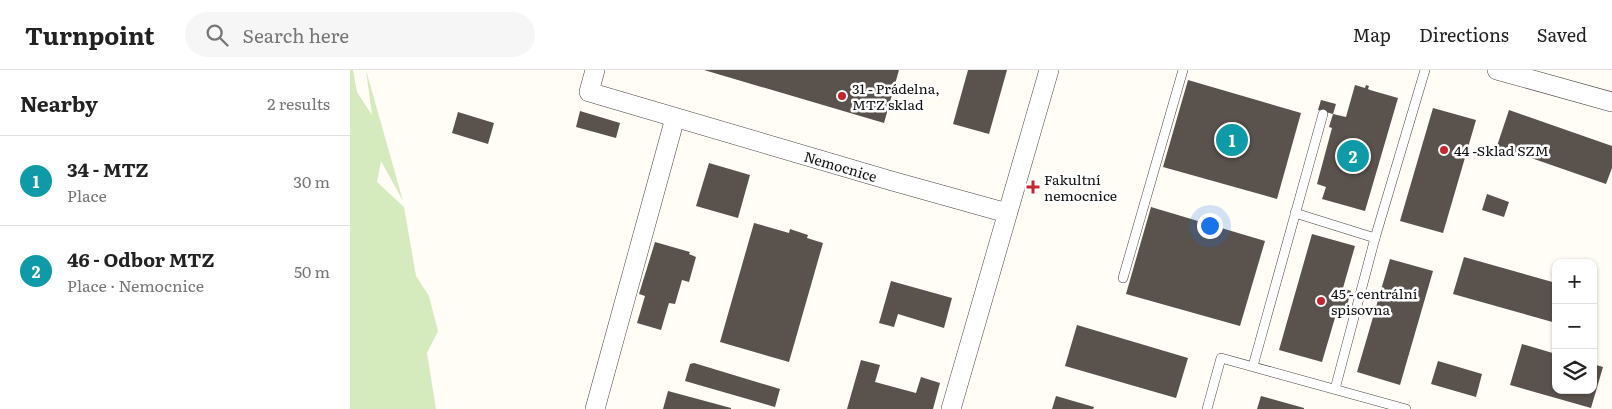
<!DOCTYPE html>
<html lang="en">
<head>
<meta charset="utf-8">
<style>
  :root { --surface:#fff; --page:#f6f6f6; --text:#222; --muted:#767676; --line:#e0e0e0; --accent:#7c3aed }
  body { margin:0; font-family:Literata,serif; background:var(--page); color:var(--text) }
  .controls { position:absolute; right:15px; bottom:15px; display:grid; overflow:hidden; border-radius:10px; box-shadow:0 1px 4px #0004 }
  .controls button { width:45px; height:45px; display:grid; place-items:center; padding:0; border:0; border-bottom:1px solid var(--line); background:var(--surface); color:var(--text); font:25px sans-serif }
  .you { position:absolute; left:859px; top:155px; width:18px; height:18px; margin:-12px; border:4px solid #fff; border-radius:50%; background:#1a73e8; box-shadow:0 0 0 8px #1a73e833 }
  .badge { display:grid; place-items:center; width:32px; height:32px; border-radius:50%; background:var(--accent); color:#fff; font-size:16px; font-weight:700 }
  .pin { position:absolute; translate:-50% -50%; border:2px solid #fff; box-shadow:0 1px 5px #0006 }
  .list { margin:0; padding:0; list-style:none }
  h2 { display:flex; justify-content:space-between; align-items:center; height:65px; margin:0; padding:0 20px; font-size:21px }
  h2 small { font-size:16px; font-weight:400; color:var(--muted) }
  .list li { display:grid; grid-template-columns:32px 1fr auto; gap:15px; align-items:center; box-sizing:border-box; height:90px; padding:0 20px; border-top:1px solid var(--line) }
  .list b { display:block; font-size:19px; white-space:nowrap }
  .list p { margin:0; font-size:16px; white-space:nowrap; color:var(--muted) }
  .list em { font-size:16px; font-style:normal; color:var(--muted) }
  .icon { flex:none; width:28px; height:28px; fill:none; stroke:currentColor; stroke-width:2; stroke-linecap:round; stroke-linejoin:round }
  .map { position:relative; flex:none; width:1262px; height:339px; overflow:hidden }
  header { display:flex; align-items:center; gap:30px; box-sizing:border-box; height:70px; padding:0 25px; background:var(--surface); border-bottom:1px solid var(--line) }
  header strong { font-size:24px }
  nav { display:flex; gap:28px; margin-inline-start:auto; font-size:18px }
  .search { width:350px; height:45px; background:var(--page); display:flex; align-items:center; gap:12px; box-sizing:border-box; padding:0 18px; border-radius:28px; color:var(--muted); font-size:19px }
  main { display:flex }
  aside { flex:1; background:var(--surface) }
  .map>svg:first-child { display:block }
  .green { fill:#d5ebbd }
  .building { fill:#5a524d }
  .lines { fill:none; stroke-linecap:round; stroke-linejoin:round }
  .service-casing { stroke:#444; stroke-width:10 }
  .minor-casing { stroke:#444; stroke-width:20 }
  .service { stroke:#fff; stroke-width:9 }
  .minor { stroke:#fff; stroke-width:19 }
  .poi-dot { fill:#c4262e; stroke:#fff; stroke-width:2 }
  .labels { text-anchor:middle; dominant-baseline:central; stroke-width:5; stroke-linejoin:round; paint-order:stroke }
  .poi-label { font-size:14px; fill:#111; stroke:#fff; text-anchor:start }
  .street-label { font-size:14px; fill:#111; stroke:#fff }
</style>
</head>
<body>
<header>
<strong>Turnpoint</strong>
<div class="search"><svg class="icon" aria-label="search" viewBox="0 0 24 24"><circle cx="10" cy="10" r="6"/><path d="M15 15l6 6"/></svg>Search here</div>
<nav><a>Map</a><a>Directions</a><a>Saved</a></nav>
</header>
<main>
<aside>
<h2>Nearby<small>2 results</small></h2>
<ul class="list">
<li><span class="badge" style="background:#0f9aa8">1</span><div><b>34 - MTZ</b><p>Place</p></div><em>30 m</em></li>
<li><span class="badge" style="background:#0f9aa8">2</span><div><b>46 - Odbor MTZ</b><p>Place · Nemocnice</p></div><em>50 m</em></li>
</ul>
</aside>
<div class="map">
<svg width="1262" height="339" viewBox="0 0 1262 339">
  <rect width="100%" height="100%" fill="#fffdf5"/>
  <polygon class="green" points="0,0 3,0 7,22 22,45 16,0 53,131 31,91 27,112 54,137 66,206 79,226 88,261 77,283 86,339 0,339"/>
  <g class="building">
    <polygon points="354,0 549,0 534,53"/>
    <polygon points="618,0 657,0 639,64 603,54"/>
    <polygon points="838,10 951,43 927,129 813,97"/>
    <polygon points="1005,15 1015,18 1016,15 1019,16 1018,19 1020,20 1048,28 1015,141 972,129 976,117 967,114 982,58 979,57 983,44 996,47"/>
    <polygon points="971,30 986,34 983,44 968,40"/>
    <polygon points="1083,38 1126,50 1093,163 1050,151"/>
    <polygon points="1159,40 1262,76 1262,98 1256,114 1147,76"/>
    <polygon points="230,41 270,53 266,68 226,57"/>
    <polygon points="108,42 144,53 138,74 102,63"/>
    <polygon points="359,93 400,105 388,148 346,136"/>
    <polygon points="1137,124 1159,132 1154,147 1132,140"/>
    <polygon points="801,137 915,171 890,256 776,224"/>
    <polygon points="404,153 439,163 440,159 458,165 457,168 473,173 439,292 370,272"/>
    <polygon points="962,164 1005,176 993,218 1001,221 995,243 987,241 972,292 929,280"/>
    <polygon points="305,172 340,182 339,184 346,187 339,212 332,210 325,234 319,233 311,260 287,253 295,226 289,224"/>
    <polygon points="1114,187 1206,213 1206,253 1103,224"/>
    <polygon points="1040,189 1083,201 1050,315 1007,302"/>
    <polygon points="541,211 602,228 594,258 548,244 544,257 529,253"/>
    <polygon points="727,255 838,288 826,328 715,296"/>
    <polygon points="1172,274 1206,284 1206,320 1243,320 1243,294 1253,297 1241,338 1160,315"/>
    <polygon points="511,290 530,295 525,312 566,323 571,307 590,313 583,339 497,339"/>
    <polygon points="1088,291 1132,304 1126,327 1081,314"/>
    <polygon points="344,293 430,319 425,337 335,311 340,294"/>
    <polygon points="318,321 381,338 381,339 313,339"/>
    <polygon points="706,326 744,337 743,339 702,339"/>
    <polygon points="911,326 954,338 954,339 907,339"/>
  </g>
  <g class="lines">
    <g class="service-casing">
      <g id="service">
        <polyline points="945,143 1025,168"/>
        <polyline points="773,208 833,0"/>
        <polyline points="903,296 973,44"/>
        <polyline points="985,319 1025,168 1075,0"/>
        <polyline points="857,339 871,288 1056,339"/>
      </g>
    </g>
    <g class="minor-casing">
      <g id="minor">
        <path id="s1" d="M245,0L239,22L542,111L657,143"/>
        <polyline points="1147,0 1262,32"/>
        <polyline points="245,339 325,48"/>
        <polyline points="601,339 699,0"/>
      </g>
    </g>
    <use href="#service" class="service"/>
    <use href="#minor" class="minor"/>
  </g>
  <g class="poi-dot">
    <circle cx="492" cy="26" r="5"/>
    <circle cx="1094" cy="80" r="5"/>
    <path d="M680.5 109.5h5v5h5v5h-5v5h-5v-5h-5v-5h5z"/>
    <circle cx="971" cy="231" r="5"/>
  </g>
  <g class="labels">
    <g class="poi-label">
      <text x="502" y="18">31 - Prádelna,<tspan x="502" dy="16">MTZ sklad</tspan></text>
      <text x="1104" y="80">44 -Sklad SZM</text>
      <text x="694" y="109">Fakultní<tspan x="694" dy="16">nemocnice</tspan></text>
      <text x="981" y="223">45 - centrální<tspan x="981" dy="16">spisovna</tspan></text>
    </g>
    <g class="street-label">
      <text stroke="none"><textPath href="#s1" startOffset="285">Nemocnice</textPath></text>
    </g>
  </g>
</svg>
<div class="controls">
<button>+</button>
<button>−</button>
<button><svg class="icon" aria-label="layers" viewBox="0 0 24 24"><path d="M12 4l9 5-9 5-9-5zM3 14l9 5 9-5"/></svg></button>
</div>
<div class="you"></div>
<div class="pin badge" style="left:882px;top:70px;background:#0f9aa8">1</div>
<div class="pin badge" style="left:1003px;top:86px;background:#0f9aa8">2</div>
</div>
</main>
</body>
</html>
